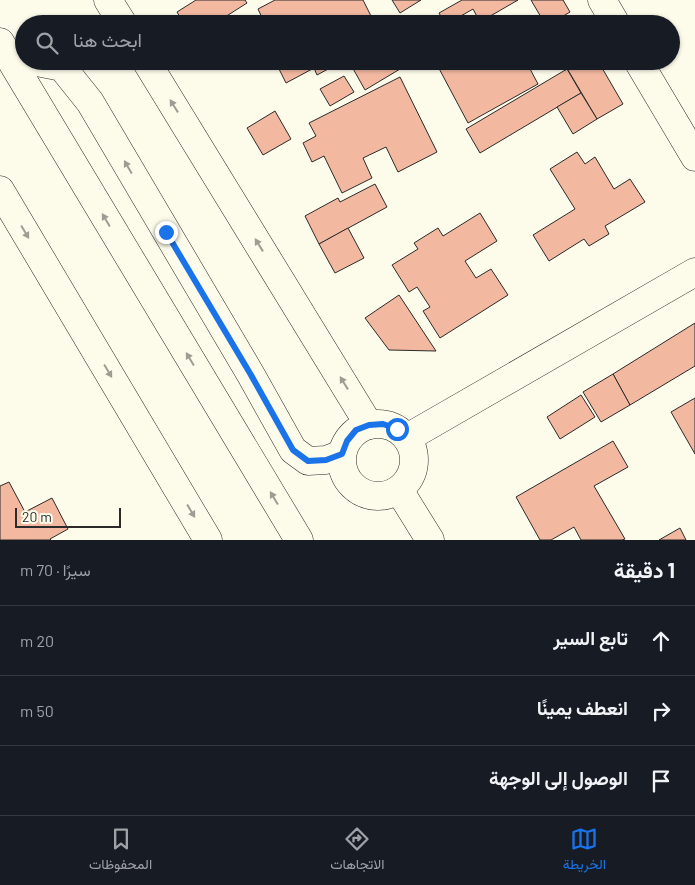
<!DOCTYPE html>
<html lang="ar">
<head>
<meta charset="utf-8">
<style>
  :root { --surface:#171b24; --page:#242831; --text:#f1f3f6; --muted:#9ea1a6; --line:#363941; --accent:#1a73e8 }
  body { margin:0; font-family:Barlow,Vazirmatn,sans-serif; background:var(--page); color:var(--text); direction:rtl }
  .scale { position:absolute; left:15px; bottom:12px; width:106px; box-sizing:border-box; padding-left:5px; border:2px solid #2b2b2b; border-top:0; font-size:14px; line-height:18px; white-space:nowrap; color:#2b2b2b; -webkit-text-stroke:4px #fdfbea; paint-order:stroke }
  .stop { position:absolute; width:15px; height:15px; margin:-11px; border:4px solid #1a73e8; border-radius:50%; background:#fff }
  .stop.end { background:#1a73e8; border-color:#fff; box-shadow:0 1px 5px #0008 }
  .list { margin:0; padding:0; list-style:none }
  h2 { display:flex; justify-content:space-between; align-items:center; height:65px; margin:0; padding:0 20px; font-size:21px }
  h2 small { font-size:16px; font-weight:400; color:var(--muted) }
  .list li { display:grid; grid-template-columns:32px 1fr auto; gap:15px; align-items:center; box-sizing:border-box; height:70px; padding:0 20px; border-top:1px solid var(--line) }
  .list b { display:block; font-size:19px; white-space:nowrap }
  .list em { font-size:16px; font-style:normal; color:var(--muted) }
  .icon { flex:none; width:28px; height:28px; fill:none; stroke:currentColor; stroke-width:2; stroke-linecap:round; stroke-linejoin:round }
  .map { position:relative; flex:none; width:695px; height:540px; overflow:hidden; direction:ltr }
  .search { position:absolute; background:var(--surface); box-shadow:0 1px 4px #0004; left:15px; right:15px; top:15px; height:55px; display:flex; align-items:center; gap:12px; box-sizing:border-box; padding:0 18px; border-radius:28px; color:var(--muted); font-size:19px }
  .sheet { height:275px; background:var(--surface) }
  nav { display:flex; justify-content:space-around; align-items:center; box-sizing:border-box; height:70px; border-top:1px solid var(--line); background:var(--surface); font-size:14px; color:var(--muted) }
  nav a { display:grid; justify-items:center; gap:2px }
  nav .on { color:var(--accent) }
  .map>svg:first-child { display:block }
  .building { fill:#f2b8a0; stroke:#2b2b2b }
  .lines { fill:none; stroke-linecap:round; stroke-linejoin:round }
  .minor-casing { stroke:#2b2b2b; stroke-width:29 }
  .secondary-casing { stroke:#2b2b2b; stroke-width:29 }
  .minor { stroke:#fdfbea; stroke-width:28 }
  .secondary { stroke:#fdfbea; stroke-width:28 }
  .oneway { fill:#9e9d94 }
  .route { stroke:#1a73e8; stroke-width:6 }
</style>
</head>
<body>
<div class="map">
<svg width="695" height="540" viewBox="0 0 695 540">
  <rect width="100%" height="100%" fill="#fdfbea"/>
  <g class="building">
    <polygon points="196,0 245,0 247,3 214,24 184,24 177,12"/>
    <polygon points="275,0 363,0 375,24 265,24 258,9"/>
    <polygon points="392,0 421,0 400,13"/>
    <polygon points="462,0 518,0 480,22 473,9 447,24 445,24 439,13"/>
    <polygon points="531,0 563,0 570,12 550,24 545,24"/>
    <polygon points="527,17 531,24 514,24"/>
    <polygon points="275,61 343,61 317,75 314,68 286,83"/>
    <polygon points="356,61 403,61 405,66 365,90 351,65"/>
    <polygon points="435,61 539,61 529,67 538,84 468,123"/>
    <polygon points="544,61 563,61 549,69"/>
    <polygon points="571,61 598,61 623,104 597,119 565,65"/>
    <polygon points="567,69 581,93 480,153 466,129"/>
    <polygon points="344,76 354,92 330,106 320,89"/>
    <polygon points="400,77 437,152 398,172 386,147 363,158 372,178 342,193 324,156 312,162 303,143 316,136 309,123"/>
    <polygon points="581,93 597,119 573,134 557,107"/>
    <polygon points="275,111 291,139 263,155 247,128"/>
    <polygon points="577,152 585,164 595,157 614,189 630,179 645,202 605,226 609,234 589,246 584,239 549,261 533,235 575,209 550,169"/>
    <polygon points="375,184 387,207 319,244 305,216 338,198 340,202"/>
    <polygon points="480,213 497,241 465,261 476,278 491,269 508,295 440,338 423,311 430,307 417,287 409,292 392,265 418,249 414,243 438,228 443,236"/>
    <polygon points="348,228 364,258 335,273 319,244"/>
    <polygon points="399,295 436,351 389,350 365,318"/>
    <polygon points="695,323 695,366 630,405 613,374"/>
    <polygon points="613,374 630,405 601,422 583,392"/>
    <polygon points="581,395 595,417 560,439 547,417"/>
    <polygon points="695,398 695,454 671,412"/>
    <polygon points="613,441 628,467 594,486 625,539 622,540 581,540 574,527 551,540 540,540 516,497"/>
    <polygon points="9,482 25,512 52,498 68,529 50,539 51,540 0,540 0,486"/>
    <polygon points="680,528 686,540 659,540"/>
  </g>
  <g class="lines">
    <g class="minor-casing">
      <g id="minor">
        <polyline points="108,0 123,24"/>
        <polyline points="602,0 616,24"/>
        <polyline points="146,61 369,425"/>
        <polyline points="638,61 695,157"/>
        <circle cx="378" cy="460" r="36"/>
        <polyline points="407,438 695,272"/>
        <polyline points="399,490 430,540"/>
      </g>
    </g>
    <g class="secondary-casing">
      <g id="secondary">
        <polyline points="0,42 299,540"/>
        <polyline points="32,61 62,67 90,102 251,375 293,450 308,461 326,460 342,454"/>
        <polyline points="0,190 208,540"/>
      </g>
    </g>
    <use href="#minor" class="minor"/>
    <use href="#secondary" class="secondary"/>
  </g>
  <defs><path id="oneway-solid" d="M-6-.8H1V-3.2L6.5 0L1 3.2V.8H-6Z" transform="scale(1.25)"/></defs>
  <g class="oneway">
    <use href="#oneway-solid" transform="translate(174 106) rotate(-122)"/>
    <use href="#oneway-solid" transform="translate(128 167) rotate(-120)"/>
    <use href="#oneway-solid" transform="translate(106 220) rotate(-121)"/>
    <use href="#oneway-solid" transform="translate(25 232) rotate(59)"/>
    <use href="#oneway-solid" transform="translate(259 245) rotate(-122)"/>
    <use href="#oneway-solid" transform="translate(190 359) rotate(-121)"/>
    <use href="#oneway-solid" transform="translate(108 371) rotate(59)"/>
    <use href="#oneway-solid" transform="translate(344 383) rotate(-122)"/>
    <use href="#oneway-solid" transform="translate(274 498) rotate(-121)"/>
    <use href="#oneway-solid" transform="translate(191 511) rotate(59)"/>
  </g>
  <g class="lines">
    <polyline class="route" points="166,232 251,375 293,450 308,461 326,460 342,454 347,441 356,430 369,425 383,424 397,429"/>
  </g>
</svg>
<div class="scale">20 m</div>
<div class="stop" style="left:397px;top:429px"></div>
<div class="stop end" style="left:166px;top:232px"></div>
<div class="search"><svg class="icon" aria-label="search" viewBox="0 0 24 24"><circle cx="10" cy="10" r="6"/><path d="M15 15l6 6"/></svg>ابحث هنا</div>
</div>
<section class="sheet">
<h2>1 دقيقة<small>سيرًا · 70 m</small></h2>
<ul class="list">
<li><svg class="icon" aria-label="ahead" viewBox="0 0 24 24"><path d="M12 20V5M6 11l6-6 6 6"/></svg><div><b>تابع السير</b></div><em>20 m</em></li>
<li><svg class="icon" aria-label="right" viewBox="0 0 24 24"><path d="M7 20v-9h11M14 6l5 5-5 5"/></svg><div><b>انعطف يمينًا</b></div><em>50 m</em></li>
<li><svg class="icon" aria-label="arrive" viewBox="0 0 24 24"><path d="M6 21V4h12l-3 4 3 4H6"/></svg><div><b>الوصول إلى الوجهة</b></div></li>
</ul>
</section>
<nav>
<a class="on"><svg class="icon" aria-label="map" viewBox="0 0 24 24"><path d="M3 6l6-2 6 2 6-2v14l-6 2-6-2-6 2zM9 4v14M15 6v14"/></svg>الخريطة</a>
<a><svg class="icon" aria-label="directions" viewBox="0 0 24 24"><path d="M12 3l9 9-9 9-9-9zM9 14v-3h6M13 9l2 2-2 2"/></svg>الاتجاهات</a>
<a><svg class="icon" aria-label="saved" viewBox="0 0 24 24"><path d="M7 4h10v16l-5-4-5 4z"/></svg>المحفوظات</a>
</nav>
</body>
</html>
